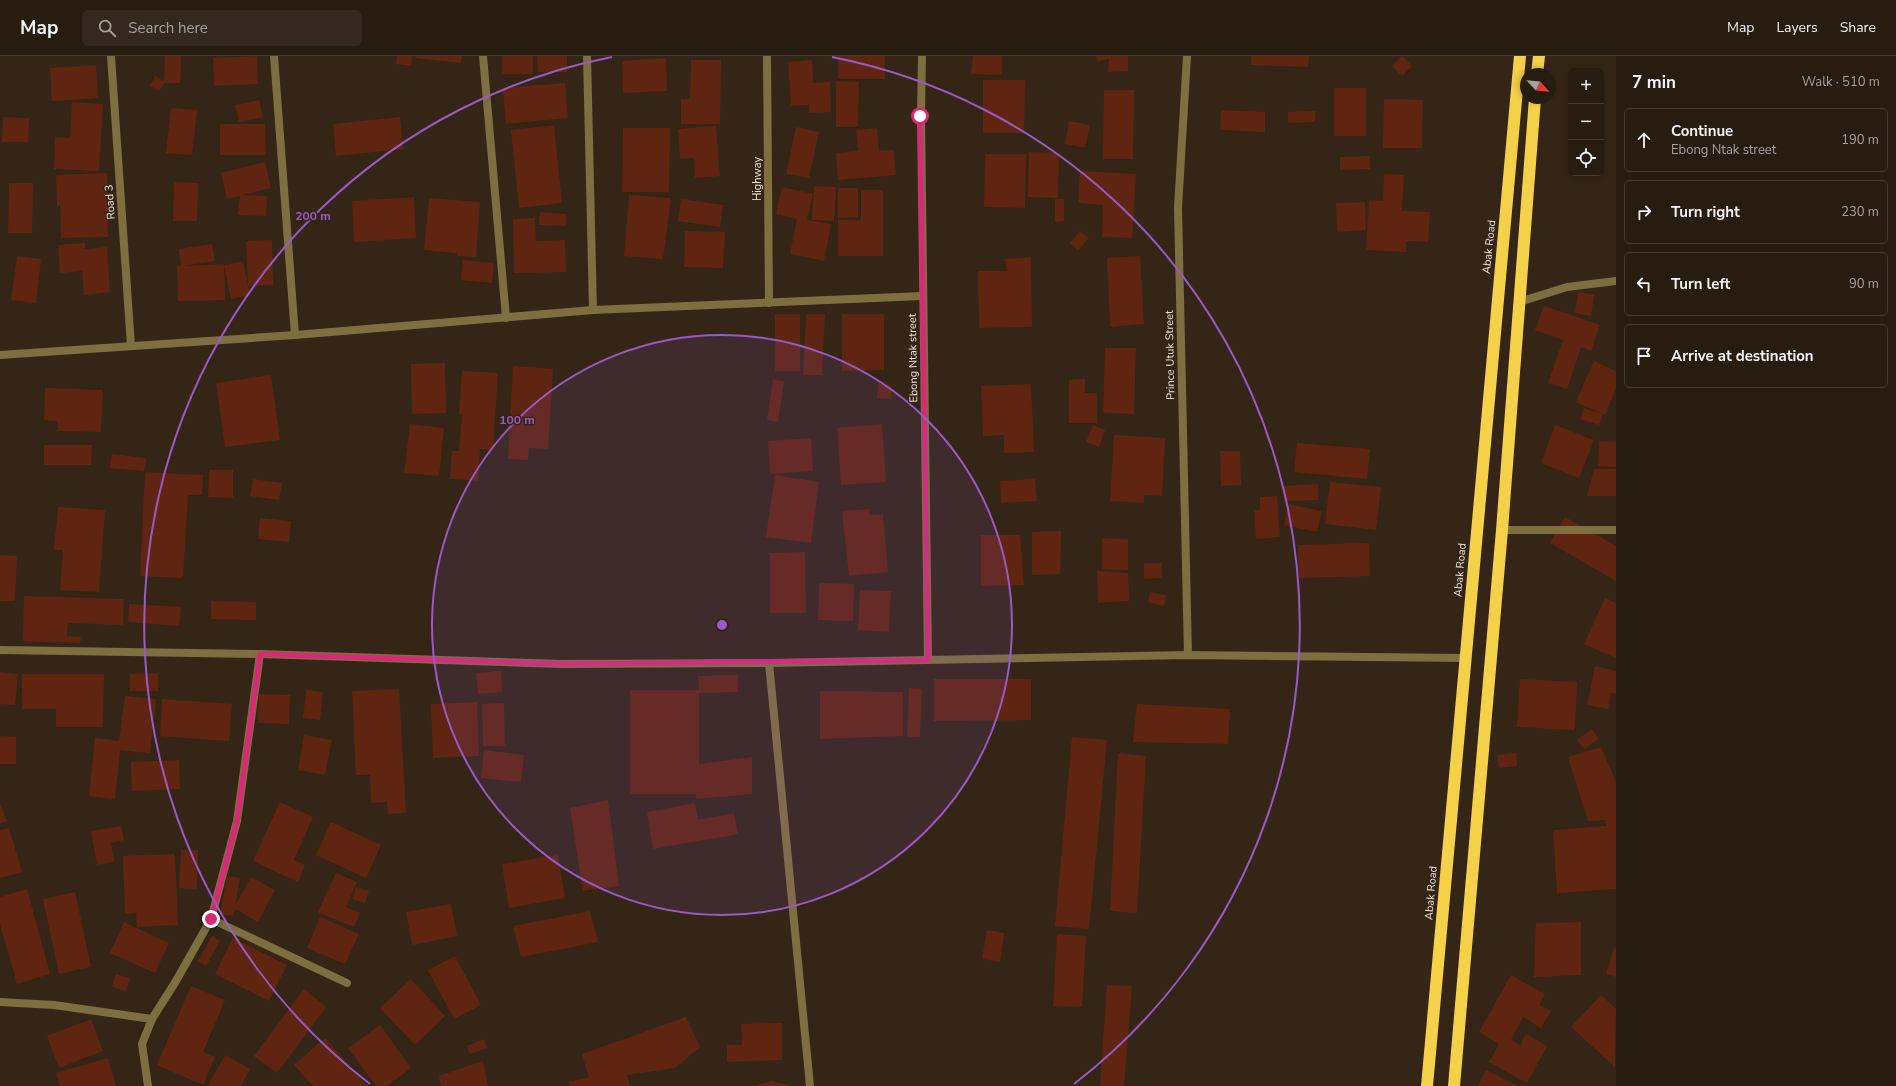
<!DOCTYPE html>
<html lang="en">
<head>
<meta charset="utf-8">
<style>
  :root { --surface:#271c10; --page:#33291e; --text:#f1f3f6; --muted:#a4a19f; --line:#433a30 }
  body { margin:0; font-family:"Nunito Sans",sans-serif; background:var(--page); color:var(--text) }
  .controls { position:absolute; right:12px; top:12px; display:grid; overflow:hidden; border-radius:6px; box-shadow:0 2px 6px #0003 }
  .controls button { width:36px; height:36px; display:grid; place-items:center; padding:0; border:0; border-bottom:1px solid var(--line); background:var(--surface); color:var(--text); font:20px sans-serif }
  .compass { position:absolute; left:1520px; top:12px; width:36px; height:36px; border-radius:50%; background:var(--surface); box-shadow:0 2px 6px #0003; rotate:116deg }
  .stop { position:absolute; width:12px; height:12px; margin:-9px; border:3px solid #db2777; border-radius:50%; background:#fff }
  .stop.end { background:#db2777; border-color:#fff; box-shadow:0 1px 4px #0008 }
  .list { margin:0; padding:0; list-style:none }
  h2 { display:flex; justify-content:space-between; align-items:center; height:52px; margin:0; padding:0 16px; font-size:17px }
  h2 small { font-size:13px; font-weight:400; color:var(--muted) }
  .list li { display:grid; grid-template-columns:26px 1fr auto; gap:12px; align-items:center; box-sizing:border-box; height:64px; margin:0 8px 8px; padding:0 8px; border:1px solid var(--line); border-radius:6px }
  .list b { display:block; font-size:15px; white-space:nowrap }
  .list p { margin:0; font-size:13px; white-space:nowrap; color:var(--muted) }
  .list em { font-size:13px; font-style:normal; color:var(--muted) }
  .icon { flex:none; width:22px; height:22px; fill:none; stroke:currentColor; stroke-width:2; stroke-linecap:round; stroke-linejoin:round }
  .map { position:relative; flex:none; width:1616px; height:1030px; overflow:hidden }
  header { display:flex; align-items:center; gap:24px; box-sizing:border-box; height:56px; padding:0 20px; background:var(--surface); border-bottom:1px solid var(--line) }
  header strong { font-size:19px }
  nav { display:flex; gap:22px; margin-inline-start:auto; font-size:14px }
  .search { width:280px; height:36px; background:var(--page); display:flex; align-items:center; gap:10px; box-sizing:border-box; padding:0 14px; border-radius:6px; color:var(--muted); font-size:15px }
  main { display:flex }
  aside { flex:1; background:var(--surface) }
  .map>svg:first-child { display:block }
  .building { fill:#602510 }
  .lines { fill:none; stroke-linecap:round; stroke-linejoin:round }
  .street { stroke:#7d6f3f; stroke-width:8 }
  .highway { stroke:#f5d049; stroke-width:12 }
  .route { stroke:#db2777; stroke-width:5 }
  .ring { fill:none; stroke:#985ac6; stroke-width:2 }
  .labels { text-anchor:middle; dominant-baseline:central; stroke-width:3; stroke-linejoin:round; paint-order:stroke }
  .street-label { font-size:11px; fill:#f0e6dc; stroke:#342516 }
  .centre { fill:#985ac6; stroke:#342516; stroke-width:2 }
  .ring-label { font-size:12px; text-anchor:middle; font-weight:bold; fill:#985ac6; stroke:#342516; stroke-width:3; stroke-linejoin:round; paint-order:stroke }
</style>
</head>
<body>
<header>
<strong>Map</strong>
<div class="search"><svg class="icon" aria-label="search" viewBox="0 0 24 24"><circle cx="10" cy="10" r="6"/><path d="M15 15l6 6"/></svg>Search here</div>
<nav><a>Map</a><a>Layers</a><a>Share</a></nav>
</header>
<main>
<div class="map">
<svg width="1616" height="1030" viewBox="0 0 1616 1030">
  <rect width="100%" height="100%" fill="#342516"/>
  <g class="building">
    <polygon points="165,0 181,0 180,27 164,27 159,35 150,30 155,20 164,25"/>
    <polygon points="257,0 258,28 214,30 213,2"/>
    <polygon points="397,0 412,0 411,10 396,8"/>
    <polygon points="416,0 462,0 461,7 415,2"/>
    <rect x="502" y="0" width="31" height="18"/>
    <polygon points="537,0 567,0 567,16 538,16"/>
    <rect x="838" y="0" width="47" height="23"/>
    <polygon points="973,0 1002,0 1002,19 971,18"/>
    <polygon points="1096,0 1128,0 1128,15 1108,16 1109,3 1097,5"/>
    <polygon points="1251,0 1309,0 1308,11 1251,9"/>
    <polygon points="1402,0 1412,10 1402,20 1392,10"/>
    <polygon points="666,2 667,35 623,37 622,5"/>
    <polygon points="691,4 721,4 720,68 681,68 681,43 690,43"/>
    <polygon points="812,4 813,27 830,26 831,56 809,57 809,49 791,50 788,6"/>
    <polygon points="96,9 98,42 52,45 50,12"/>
    <polygon points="983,24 1025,24 1024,77 983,77"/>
    <polygon points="836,25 859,26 858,71 836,71"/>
    <polygon points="565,27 568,62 506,68 503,32"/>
    <rect x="1334" y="32" width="32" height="48"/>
    <polygon points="1104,34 1134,34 1133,103 1103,103"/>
    <polygon points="1384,43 1423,44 1422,92 1383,92"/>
    <polygon points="259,44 263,61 239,66 235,49"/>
    <polygon points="72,46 103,48 99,115 54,113 55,81 70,82"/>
    <polygon points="171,52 197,54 192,99 166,97"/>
    <polygon points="1221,54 1265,56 1265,76 1220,74"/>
    <polygon points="1315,55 1315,66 1288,67 1288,56"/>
    <polygon points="3,61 29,62 28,86 2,86"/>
    <polygon points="400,61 403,93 336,100 333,68"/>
    <polygon points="1069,65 1090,69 1085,92 1065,88"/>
    <polygon points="220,68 265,68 266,99 220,99"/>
    <polygon points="554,69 562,147 519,152 511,74"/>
    <polygon points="716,70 720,120 695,122 694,102 680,103 678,73"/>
    <polygon points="796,71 819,76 809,122 786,118"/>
    <polygon points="623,72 670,72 669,136 622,136"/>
    <polygon points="877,72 879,95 894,94 896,119 838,124 836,97 858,95 856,74"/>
    <polygon points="1029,96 1059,97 1058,142 1028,141"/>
    <polygon points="985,98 1026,98 1025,152 984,151"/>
    <polygon points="1370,100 1370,113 1340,114 1340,101"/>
    <polygon points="265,106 271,132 242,139 267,140 266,160 238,159 240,140 227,143 221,117"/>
    <polygon points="1080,115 1136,118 1132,182 1102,181 1103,149 1078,147"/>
    <polygon points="107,117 108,181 61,182 60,149 57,150 56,119"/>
    <polygon points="1384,118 1404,119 1402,155 1430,156 1428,186 1406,185 1406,196 1366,194 1369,144 1383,145"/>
    <polygon points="174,126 198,127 197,165 173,165"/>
    <polygon points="9,127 33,127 32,177 8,177"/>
    <polygon points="814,130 836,131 834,165 812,164"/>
    <polygon points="782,131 813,138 807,164 831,168 824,205 790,198 797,163 776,158"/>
    <polygon points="838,132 858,132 858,161 838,162"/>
    <polygon points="861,134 883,134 883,200 838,200 838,164 861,164"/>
    <polygon points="629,139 671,142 663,203 624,200"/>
    <polygon points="414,141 416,182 354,186 352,145"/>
    <polygon points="429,142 480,146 476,201 457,200 457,197 424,194"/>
    <polygon points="681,143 723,149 720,171 678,165"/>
    <polygon points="1055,143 1064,143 1064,165 1055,166"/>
    <polygon points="1365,146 1366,174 1337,176 1336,147"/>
    <polygon points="540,156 567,158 566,170 539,169"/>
    <polygon points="535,162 536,185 565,184 566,216 514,217 513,163"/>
    <polygon points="685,175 725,176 723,212 684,211"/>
    <polygon points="1080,175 1089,182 1078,194 1070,187"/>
    <polygon points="272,184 273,229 248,230 246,185"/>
    <polygon points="85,187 85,193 107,191 110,236 84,239 82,215 60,217 58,189"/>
    <polygon points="212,188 215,205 183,210 224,208 225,244 178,245 177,210 181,210 179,193"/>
    <polygon points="17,200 41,203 36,247 11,244"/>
    <polygon points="1140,200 1144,268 1110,271 1107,202"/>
    <polygon points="1031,201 1032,271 979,272 978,215 1007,215 1005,203"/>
    <polygon points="463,204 494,207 492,227 461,224"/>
    <polygon points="243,205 250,239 231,243 224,209"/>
    <polygon points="1578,236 1594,239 1591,260 1575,257"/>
    <polygon points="1544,250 1600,269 1591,295 1581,291 1567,333 1548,327 1563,284 1535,274"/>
    <rect x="775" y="258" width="25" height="57"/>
    <polygon points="806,258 825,258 822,319 803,319"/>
    <polygon points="842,258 884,258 884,314 842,315"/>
    <polygon points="1105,292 1136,292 1134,358 1103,357"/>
    <polygon points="1594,305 1616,315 1616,332 1605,359 1576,346"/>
    <polygon points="445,307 446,357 412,358 411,308"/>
    <polygon points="513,310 553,313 548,393 529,392 528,404 508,403"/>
    <polygon points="462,315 498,317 493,394 480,393 478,425 450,423 452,395 459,395 462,358 459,358"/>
    <polygon points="271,319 280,384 225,391 216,327"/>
    <polygon points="773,323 784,325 778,366 767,364"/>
    <polygon points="1085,323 1085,337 1097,337 1097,367 1069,367 1069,324"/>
    <polygon points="878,328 892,329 891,343 877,342"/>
    <polygon points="1031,328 1034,396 1004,397 1004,379 983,380 981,330"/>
    <polygon points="45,332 103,334 101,376 58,375 58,365 44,364"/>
    <polygon points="1584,352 1603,358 1599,369 1580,363"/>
    <polygon points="410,368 444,372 439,420 404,417"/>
    <polygon points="882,368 886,426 841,429 837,372"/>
    <polygon points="1093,369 1105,374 1099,391 1086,386"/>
    <polygon points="1555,369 1594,384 1579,422 1541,407"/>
    <polygon points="1114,379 1165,382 1162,440 1144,439 1144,447 1110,445"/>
    <polygon points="811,382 813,415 770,418 768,385"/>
    <polygon points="1599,385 1616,386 1616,411 1598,410"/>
    <polygon points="1297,387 1370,393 1367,423 1294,416"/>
    <polygon points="44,389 92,389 91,409 44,409"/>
    <polygon points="1220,395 1240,395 1241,429 1221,430"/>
    <polygon points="112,398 146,402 144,415 110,412"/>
    <polygon points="1594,413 1616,413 1616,440 1587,440"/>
    <polygon points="209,414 233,414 233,442 208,441"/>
    <polygon points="145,416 203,419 202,439 188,439 183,522 140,520"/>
    <polygon points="775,419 819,426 811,487 766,481"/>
    <polygon points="253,423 282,427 279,444 250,440"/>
    <polygon points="1035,423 1037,445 1001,447 1000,425"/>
    <polygon points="1330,426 1381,431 1376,474 1325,468"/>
    <polygon points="1318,428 1318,444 1284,445 1283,430"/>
    <polygon points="1277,440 1280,481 1256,483 1254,454 1260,454 1260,441"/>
    <polygon points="1288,448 1322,455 1317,476 1284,469"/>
    <polygon points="58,451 105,454 99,536 60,534 63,494 54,494"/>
    <polygon points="869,453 869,459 883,458 888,516 849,520 842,455"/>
    <polygon points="1565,461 1616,490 1616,525 1550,487"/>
    <polygon points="260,462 291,465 289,486 258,483"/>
    <polygon points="1061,475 1060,518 1032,519 1032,476"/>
    <polygon points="981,479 1020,479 1024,529 981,530"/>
    <polygon points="1102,482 1128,483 1128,514 1102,513"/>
    <polygon points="1369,487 1370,520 1299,522 1298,489"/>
    <polygon points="805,496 806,557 770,557 770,497"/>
    <polygon points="0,499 17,500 15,545 0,545"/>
    <polygon points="1144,507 1162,507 1162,522 1144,523"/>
    <polygon points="1097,515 1128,517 1129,545 1098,547"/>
    <polygon points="819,527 854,528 853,565 818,564"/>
    <polygon points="860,534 891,535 889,576 858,574"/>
    <polygon points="1150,536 1166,539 1164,550 1148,546"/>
    <polygon points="24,540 124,543 123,569 68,567 67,580 81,581 80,587 23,585"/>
    <polygon points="1605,542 1616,547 1616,602 1584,588"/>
    <polygon points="211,545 256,546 256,564 211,563"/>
    <polygon points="129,548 181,551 179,570 128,566"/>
    <polygon points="1595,610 1616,615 1616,638 1611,637 1608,653 1587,649"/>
    <polygon points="501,615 502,636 478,638 476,617"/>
    <polygon points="0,616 18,618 15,649 0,648"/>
    <polygon points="158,617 158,635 130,635 130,618"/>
    <polygon points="22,618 104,618 103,671 56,671 56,653 22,653"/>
    <polygon points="738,619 738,636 699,637 699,708 752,701 752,738 696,743 696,738 630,738 630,634 699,634 698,620"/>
    <polygon points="934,623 1031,623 1031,664 934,665"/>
    <polygon points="1520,623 1577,626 1575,674 1517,671"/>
    <polygon points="909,632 922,633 920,681 907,681"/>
    <polygon points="399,633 406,757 388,758 387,746 371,747 370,719 356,719 352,635"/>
    <polygon points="306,634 323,636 320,664 303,662"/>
    <polygon points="820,635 903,636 903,680 820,683"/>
    <polygon points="259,638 290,639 289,668 258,667"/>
    <polygon points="125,640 156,643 150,697 120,694 115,743 89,740 95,682 119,685"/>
    <polygon points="162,643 232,648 229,685 160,680"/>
    <polygon points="477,646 479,700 433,702 431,648"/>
    <polygon points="504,647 505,690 483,690 482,648"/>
    <polygon points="1137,648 1230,653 1228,688 1133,686"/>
    <polygon points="1592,673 1599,683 1584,693 1577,684"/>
    <polygon points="304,679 332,684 325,719 298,714"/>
    <polygon points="0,680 16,681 16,708 0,708"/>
    <polygon points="1072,681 1107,684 1089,873 1055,870"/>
    <polygon points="1601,691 1616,726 1616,833 1557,837 1553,774 1607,770 1605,764 1588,765 1568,701"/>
    <polygon points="484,694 524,699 521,726 481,722"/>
    <polygon points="1118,697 1146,700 1137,857 1110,855"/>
    <polygon points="1516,697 1517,710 1499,712 1497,699"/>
    <polygon points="179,704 180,733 132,735 131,706"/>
    <polygon points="608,744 619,830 583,835 570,752"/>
    <polygon points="280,746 313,761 294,804 305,809 298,826 253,805"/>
    <polygon points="695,747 698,764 734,757 738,778 653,793 647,756"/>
    <polygon points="0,748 7,765 0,768"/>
    <polygon points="331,766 381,789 366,822 316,799"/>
    <polygon points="121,770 124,784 111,787 114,806 97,809 91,775"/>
    <polygon points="9,772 22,816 0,822 0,774"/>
    <polygon points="181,794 198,794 197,833 179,832"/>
    <polygon points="175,798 178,869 137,871 136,857 125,858 123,800"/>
    <polygon points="558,799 565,842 509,852 502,808"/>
    <polygon points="336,817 357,826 346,851 360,857 354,871 318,856"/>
    <polygon points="227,820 240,822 235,850 251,821 275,834 258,866 235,853 233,860 220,858"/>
    <polygon points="356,831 369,835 365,847 352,843"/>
    <polygon points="27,833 50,918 17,928 0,868 0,841"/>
    <polygon points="75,836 91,911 59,918 43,843"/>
    <polygon points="451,848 457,880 412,889 406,856"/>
    <polygon points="590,855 598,886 521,901 513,870"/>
    <polygon points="320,861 359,878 345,908 307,892"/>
    <polygon points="124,866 169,887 155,917 110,897"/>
    <polygon points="1581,866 1581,919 1534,921 1536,867"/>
    <polygon points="987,874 1004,877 1000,906 982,903"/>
    <polygon points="1057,878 1086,880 1082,951 1053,950"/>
    <polygon points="212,880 220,885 206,910 198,905"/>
    <polygon points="233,882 287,909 269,945 215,918"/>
    <polygon points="1614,891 1616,892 1616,921 1606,918"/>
    <polygon points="455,900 481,949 454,963 428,914"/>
    <polygon points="116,918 130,922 126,935 112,931"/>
    <polygon points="1511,919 1545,938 1539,949 1551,955 1541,972 1523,961 1511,984 1520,989 1526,978 1547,990 1527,1027 1489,1006 1499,988 1479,976"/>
    <polygon points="411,923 445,960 415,989 380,952"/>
    <polygon points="1107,929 1132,930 1124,1030 1100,1030"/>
    <polygon points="191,930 225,944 203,996 215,1001 203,1029 157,1009"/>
    <polygon points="304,933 326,951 277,1017 254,1000"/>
    <polygon points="1601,939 1615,952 1616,951 1615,1011 1571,971"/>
    <polygon points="686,961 700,991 675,1012 627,1019 630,1030 570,1030 569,1026 589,1021 582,998"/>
    <polygon points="91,963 103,995 59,1012 47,980"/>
    <polygon points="782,967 782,1004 727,1006 727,989 742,989 741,968"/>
    <polygon points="380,969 411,1012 387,1030 376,1030 348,992"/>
    <polygon points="325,982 367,1030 313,1030 294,1009"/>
    <polygon points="484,983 487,992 470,998 467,990"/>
    <polygon points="225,999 250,1013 241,1030 208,1030"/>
    <polygon points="108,1002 116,1030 60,1030 56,1017"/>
    <polygon points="483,1005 488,1030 441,1030 439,1020"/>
    <polygon points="1486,1014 1518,1030 1478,1030"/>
    <polygon points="771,1025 788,1029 788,1030 755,1030"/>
  </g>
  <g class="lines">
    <g class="street">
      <polyline points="111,0 131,290"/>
      <polyline points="274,0 295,279"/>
      <polyline points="483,0 506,262"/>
      <polyline points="587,0 593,254"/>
      <polyline points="767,0 769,247"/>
      <polyline points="922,0 921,60 928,604"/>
      <polyline points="1187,0 1178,152 1188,599"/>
      <polyline points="1519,246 1567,231 1616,225"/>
      <polyline points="0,299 295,279 593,254 923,240"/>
      <polyline points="1502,474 1616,474"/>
      <polyline points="0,594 260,598 561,608 769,607 1188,599 1465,602"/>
      <polyline points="769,607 810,1030"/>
      <polyline points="211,863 347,927"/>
      <polyline points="0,946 54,949 152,963"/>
      <polyline points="148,1030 142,988 152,963 176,925 211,863 237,765 260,598"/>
    </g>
    <g class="highway">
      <polyline points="1537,18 1539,0"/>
      <polyline points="1427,1030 1520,0"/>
      <polyline points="1454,1030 1502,474 1535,42"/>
    </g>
  </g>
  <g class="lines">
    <polyline class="route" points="211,863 237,765 260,598 561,608 928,604 920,60"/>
  </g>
  <circle cx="722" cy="569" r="290" fill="#985ac6" fill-opacity=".12"/>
  <g class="ring">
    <circle cx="722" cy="569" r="290"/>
    <path d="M370 1028A579 579 0 0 1 612 1M832 1A579 579 0 0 1 1074 1028"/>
  </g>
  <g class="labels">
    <g class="street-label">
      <text transform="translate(757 123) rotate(-90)">Highway</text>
      <text transform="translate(110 146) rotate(-94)">Road 3</text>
      <text transform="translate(1489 191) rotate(-84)">Abak Road</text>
      <text transform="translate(1170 299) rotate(-91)">Prince Utuk Street</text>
      <text transform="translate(913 302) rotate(-91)">Ebong Ntak street</text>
      <text transform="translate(1460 514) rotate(-85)">Abak Road</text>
      <text transform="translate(1431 837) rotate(-85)">Abak Road</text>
    </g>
  </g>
  <circle cx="722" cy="569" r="6" class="centre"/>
  <g class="ring-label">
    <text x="313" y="164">200 m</text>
    <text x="517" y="368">100 m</text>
  </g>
</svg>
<div class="controls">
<button>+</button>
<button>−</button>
<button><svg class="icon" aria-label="locate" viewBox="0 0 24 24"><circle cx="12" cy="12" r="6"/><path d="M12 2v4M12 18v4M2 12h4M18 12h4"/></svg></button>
</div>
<svg class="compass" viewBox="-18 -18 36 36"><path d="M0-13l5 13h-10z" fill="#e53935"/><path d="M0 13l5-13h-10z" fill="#a4a19f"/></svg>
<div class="stop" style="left:920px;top:60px"></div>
<div class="stop end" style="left:211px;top:863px"></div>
</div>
<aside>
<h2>7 min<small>Walk · 510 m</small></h2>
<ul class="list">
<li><svg class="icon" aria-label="ahead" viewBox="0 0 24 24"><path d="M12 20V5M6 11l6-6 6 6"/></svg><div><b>Continue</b><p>Ebong Ntak street</p></div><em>190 m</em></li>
<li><svg class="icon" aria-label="right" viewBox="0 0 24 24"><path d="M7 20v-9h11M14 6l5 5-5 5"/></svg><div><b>Turn right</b></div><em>230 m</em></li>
<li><svg class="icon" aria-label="left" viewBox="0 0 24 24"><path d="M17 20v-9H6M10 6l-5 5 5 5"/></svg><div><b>Turn left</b></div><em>90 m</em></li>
<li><svg class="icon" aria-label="arrive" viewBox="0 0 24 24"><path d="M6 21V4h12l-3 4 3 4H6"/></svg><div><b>Arrive at destination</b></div></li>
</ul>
</aside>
</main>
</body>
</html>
